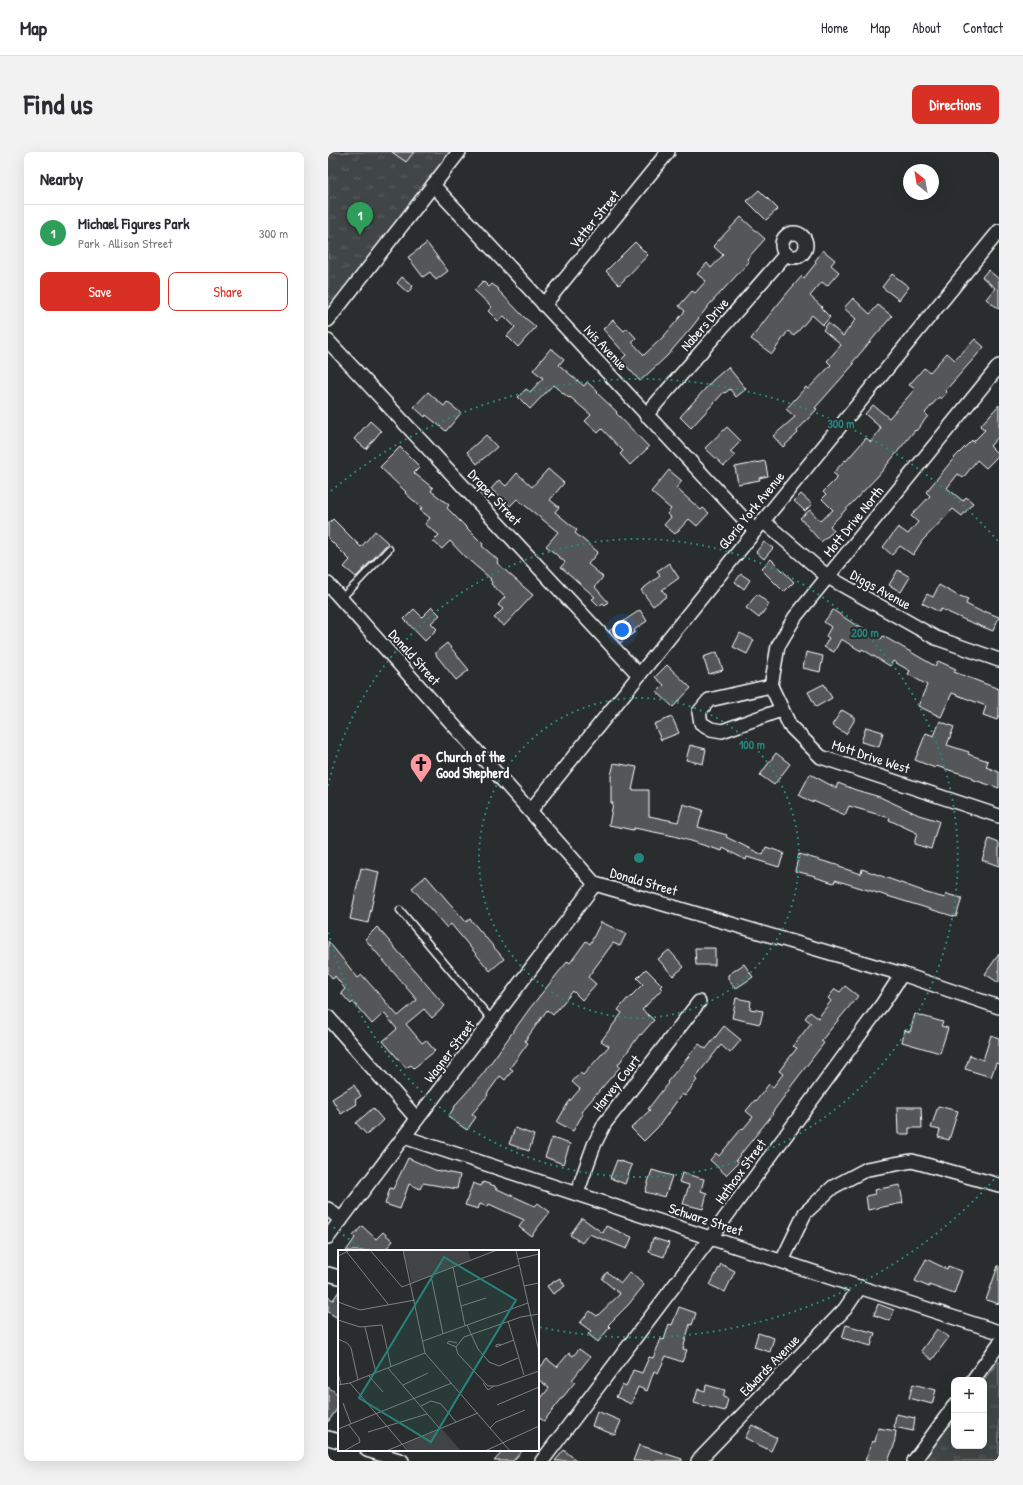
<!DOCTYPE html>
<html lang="en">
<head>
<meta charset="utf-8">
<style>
  :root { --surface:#fff; --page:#f2f2f3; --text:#2b2b33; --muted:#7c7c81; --line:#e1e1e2; --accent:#d93025 }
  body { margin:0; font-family:"Patrick Hand",sans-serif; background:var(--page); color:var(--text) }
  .controls { position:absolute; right:12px; bottom:12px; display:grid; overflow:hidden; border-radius:8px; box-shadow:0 4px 16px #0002 }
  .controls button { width:36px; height:36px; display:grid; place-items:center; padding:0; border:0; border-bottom:1px solid var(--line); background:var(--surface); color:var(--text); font:20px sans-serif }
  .compass { position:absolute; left:575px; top:12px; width:36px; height:36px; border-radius:50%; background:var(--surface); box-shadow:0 4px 16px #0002; rotate:329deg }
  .you { position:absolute; left:294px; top:478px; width:14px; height:14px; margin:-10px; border:3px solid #fff; border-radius:50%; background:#1a73e8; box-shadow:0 0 0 6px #1a73e833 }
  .badge { display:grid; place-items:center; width:26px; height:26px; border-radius:50%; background:var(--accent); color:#fff; font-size:13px; font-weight:700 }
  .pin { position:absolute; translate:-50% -33px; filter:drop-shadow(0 1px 2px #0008) }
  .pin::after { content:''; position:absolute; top:21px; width:14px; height:12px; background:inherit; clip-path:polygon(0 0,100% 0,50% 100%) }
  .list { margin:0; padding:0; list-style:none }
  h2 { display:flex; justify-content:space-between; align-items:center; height:52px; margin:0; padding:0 16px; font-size:17px }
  h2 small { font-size:13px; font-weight:400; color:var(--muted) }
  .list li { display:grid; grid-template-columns:26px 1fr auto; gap:12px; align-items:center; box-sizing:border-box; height:56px; padding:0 16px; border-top:1px solid var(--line) }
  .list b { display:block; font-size:15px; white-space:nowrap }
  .list p { margin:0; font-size:13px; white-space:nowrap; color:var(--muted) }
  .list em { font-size:13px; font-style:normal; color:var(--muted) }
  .actions { display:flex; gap:8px; padding:12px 16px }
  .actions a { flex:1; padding:9px 0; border:1px solid var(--accent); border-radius:8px; text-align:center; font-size:14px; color:var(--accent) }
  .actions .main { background:var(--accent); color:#fff }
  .map { position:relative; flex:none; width:671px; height:1309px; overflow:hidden; border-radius:8px }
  header { display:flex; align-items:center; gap:24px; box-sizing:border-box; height:56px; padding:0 20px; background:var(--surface); border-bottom:1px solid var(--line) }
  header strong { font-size:19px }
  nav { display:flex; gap:22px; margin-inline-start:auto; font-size:14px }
  .intro { display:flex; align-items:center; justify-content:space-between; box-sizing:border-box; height:96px; padding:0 24px }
  h1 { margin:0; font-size:28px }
  .button { padding:10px 18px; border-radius:8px; background:var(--accent); color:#fff; font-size:14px; font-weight:700 }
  main { display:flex; gap:24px; padding:0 24px }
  aside { flex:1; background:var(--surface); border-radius:8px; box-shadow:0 4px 16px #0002 }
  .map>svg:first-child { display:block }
  .park { fill:url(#park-tufts); stroke:#a0a2a2 }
  .building { fill:#555758; stroke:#fff }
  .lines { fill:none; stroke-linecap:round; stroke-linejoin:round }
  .service-casing { stroke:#fff; stroke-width:9 }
  .minor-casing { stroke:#fff; stroke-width:16 }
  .service { stroke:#2a2d2e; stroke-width:6 }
  .minor { stroke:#2a2d2e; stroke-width:13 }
  .ring { fill:none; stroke:#27847c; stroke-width:2; stroke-dasharray:2 4 }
  .labels { text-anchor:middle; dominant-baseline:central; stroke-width:4; stroke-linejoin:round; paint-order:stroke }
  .street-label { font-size:14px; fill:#fff; stroke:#2a2d2e }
  .poi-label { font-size:14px; font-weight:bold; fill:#fff; stroke:#2a2d2e; text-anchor:start }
  .inset-road { fill:none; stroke:#7f8182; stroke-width:1 }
  .view { fill:#27847c; fill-opacity:0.15; stroke:#27847c; stroke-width:2 }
  .inset-edge { fill:none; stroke:#fff; stroke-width:2 }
  .centre { fill:#27847c; stroke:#2a2d2e; stroke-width:2 }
  .ring-label { font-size:12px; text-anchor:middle; font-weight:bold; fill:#27847c; stroke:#2a2d2e; stroke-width:4; stroke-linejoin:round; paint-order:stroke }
</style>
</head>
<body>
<header>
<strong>Map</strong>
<nav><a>Home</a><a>Map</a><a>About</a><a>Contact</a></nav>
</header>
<div class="intro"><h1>Find us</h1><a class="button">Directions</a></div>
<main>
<aside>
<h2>Nearby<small></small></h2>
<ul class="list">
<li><span class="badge" style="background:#2e9e5b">1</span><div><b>Michael Figures Park</b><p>Park · Allison Street</p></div><em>300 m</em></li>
</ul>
<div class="actions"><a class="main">Save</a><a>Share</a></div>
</aside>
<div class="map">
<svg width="671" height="1309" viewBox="0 0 671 1309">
  <defs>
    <pattern id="park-tufts" width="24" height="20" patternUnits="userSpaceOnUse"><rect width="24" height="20" fill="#414445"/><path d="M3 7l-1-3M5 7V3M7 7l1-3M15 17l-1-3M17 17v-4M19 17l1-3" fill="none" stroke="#5e6061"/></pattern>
  </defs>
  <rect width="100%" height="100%" fill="#2a2d2e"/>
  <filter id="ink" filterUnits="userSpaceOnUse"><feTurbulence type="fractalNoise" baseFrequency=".025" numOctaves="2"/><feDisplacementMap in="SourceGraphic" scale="8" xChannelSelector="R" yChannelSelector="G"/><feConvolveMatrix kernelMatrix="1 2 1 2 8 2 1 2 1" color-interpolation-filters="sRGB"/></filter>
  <g filter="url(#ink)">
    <g class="park">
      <polygon points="0,0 129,0 0,167"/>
      <polygon points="671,1208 671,1309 595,1309 626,1267 626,1294 656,1294 656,1228"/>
    </g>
    <g class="building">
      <polygon points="64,0 86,0 78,10"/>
      <polygon points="431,38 450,57 438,68 419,49"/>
      <polygon points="413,65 437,87 419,107 421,110 381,153 364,175 339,204 312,229 293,208 298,203 275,177 285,168 296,179 299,176 308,186 304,190 316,203 336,184 357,159 351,154 364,139 367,141 378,129 369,122 379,111 383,116 395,103 385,94"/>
      <polygon points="307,90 320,103 291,133 278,119"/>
      <polygon points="99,91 120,119 108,128 102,120 95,125 80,105"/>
      <polygon points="495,98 507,108 503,113 511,120 499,134 494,130 482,144 494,155 493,156 502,165 495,173 484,163 466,184 460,179 444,202 423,187 438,167 460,140 474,124 476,126 488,111 487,109"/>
      <polygon points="660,118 671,127 671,157 658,147 667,136 654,125"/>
      <polygon points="564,122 581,135 571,148 554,135"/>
      <polygon points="74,125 85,134 80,141 69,131"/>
      <polygon points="155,129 161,135 164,132 171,137 170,138 196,165 208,175 190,195 179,184 187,175 176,164 170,169 160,159 164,155 146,138"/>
      <polygon points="525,146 542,162 550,153 564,164 524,211 526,212 487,256 489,257 469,279 470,281 455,295 445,284 467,265 458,257 478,235 480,237 503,213 499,209 513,193 495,178 500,171 515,184 528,167 516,156"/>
      <polygon points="647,187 656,195 617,239 619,240 613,247 611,245 597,261 600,264 588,279 587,278 550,324 502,374 506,379 493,390 472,366 482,358 492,369 505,358 494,347 498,343 495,340 510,325 505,321 517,308 518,309 538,286 543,290 553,276 537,262 545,253 561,266 587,237 581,233 596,216 602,220 619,201 627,208"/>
      <polygon points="223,196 236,207 231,213 256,234 259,230 270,240 269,241 289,260 288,261 321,295 302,313 292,302 295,299 274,277 270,281 257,269 263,263 242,245 241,246 225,233 202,257 190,245 198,237 202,240 215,226 205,218"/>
      <polygon points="400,215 418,237 408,245 402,237 397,241 396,240 363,276 352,265 385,228"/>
      <polygon points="100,240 116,254 119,250 133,261 118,279 98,263 97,265 86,255"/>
      <polygon points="671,253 671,284 662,294 671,303 658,316 649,308 635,326 630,322 619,336 635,349 638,345 645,351 634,364 625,357 594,389 585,403 572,394 564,403 555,395 570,375 580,382 590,370 583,364 602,344 598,340 626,306 644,288 645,290 657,278 652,274"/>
      <polygon points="42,269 53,279 38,297 26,287"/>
      <polygon points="399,275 413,289 402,300 407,304 396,314 377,296"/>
      <polygon points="158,283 169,295 149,312 139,300"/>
      <polygon points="72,295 92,315 86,321 105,336 103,339 121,353 119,356 155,392 154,394 170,408 169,411 205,443 176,474 166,466 175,457 170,453 177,445 163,432 164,430 162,428 163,427 136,404 122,389 114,397 105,389 111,383 97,372 102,366 92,358 94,356 77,341 78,340 52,315"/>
      <polygon points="437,309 440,324 431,326 432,328 410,332 407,315"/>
      <polygon points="220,317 236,331 222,348 231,355 227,360 249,378 247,381 270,400 260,412 275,425 267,435 280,450 277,453 275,451 271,454 264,447 267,445 233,415 237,410 218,394 230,380 189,347 182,354 163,337 171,328 178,334 189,321 204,335"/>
      <polygon points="341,318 354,329 348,336 373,358 375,356 381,361 369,374 361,367 347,382 336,373 343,365 339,362 343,357 323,340"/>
      <polygon points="473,342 484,352 477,359 466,349"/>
      <polygon points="5,367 33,395 47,379 60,391 28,425 16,415 22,408 0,386 0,372"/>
      <polygon points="436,390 445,396 436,407 428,400"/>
      <polygon points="443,407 466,430 456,440 433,417"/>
      <polygon points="341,411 351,426 334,438 339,444 325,454 313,438 332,424 329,419"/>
      <polygon points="570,418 582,425 573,440 561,433"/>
      <polygon points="413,422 422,428 416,437 407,430"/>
      <polygon points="611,433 632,445 632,444 640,447 638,452 656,461 656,459 671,465 665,479 637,468 613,457 611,460 594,451 599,442 605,445"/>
      <polygon points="429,442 441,452 431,466 418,456"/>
      <polygon points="104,455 112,463 103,471 109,477 97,489 76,467 86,457 94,465"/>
      <polygon points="312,458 319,469 306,478 307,480 292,491 281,479"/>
      <polygon points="505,458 529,474 530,473 553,487 555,484 607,514 610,509 628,517 626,520 671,537 671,563 669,568 655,563 658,554 624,541 613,565 590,554 599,533 580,522 582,519 565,509 562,514 534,497 533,499 513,487 506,500 496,495 501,486 498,484 503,475 496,470"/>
      <polygon points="412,481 426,488 419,502 405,495"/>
      <polygon points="119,491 141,518 128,528 108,503 108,500"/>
      <polygon points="389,500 395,518 381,522 375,505"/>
      <polygon points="478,500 495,504 492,520 475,516"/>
      <polygon points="339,513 363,536 345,555 329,540 336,533 327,525"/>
      <polygon points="496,532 504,546 488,555 480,540"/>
      <polygon points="514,558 526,565 526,569 518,582 504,573"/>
      <polygon points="344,565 351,581 333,588 326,572"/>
      <polygon points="612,569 626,575 619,593 641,600 640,602 660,609 658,615 671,620 671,636 643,627 644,625 608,614 607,616 587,608 598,581 606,584"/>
      <polygon points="538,575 555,580 551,595 533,590"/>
      <polygon points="362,593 378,597 375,612 358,608"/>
      <polygon points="448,601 462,612 446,633 432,623"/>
      <polygon points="286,611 309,615 304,638 321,638 321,664 350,670 355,652 375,658 370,675 399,683 398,685 435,703 438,695 456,701 451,715 419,705 418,708 395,696 394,699 346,684 306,676 305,678 281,673 285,651 283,651 283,624"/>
      <polygon points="482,622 508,636 510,631 528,638 552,645 591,663 611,669 603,697 586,692 589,681 561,668 562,666 521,654 517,663 485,649 485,651 471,643"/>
      <polygon points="661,687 671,691 671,714 654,708"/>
      <polygon points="471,702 512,714 511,715 533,722 534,717 595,739 595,740 617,746 618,742 634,746 628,765 507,728 506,731 486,725 487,724 467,719"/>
      <polygon points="33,716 51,720 40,771 22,767"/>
      <polygon points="98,724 138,770 142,767 176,807 162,819 123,772 119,776 84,736"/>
      <polygon points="273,770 298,782 292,794 285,791 260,825 268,832 254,848 245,839 225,863 219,858 197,889 200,891 182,916 185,918 177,928 172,924 159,942 160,943 144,962 148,965 139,978 120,965 129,951 154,923 202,856 230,821 240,809 242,811 258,789 262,792"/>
      <polygon points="49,775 117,854 104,866 96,857 78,872 94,891 98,888 107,899 86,916 83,913 78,916 55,889 69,877 56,861 44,872 25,850 23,852 13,841 17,837 7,824 5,827 0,821 0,789 30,826 34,823 70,864 89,848 37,787"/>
      <polygon points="367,796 387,796 387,813 368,813"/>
      <polygon points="341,798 356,815 345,824 330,807"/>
      <polygon points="671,802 671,831 657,822"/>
      <polygon points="416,812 425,825 407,837 400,826 400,823"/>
      <polygon points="318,817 334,833 332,835 334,837 314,858 326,868 313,883 312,882 290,913 292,915 253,960 255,962 245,979 229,970 240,951 252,937 244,930 252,921 255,923 281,894 273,889 294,861 290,858 299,847 300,847 315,832 309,826"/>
      <polygon points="517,834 530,844 493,889 496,891 461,937 461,938 444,961 445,962 408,1008 411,1010 398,1023 382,1008 388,1001 391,1004 414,976 415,977 425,965 418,959 427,948 428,949 441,932 445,935 455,922 451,919 469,896 465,894 483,871 477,866 482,860 490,866 503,849 500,846 507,837 512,840"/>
      <polygon points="408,846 423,849 422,857 435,859 432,872 404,866"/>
      <polygon points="587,862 615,870 613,874 620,876 612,901 574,890 577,878 582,880"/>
      <polygon points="396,874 413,888 402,901 393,893 367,926 369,928 357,944 354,942 330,975 316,989 303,976 322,958 320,957 340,931 339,930 371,892 378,897"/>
      <polygon points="663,883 671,886 671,912 668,911 663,925 637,917 642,903 655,908"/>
      <polygon points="26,933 33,944 27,948 29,952 13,962 4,947"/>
      <polygon points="610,954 630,959 621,988 610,985 612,978 603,976"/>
      <polygon points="569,955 593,955 594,976 581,976 581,982 570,982"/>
      <polygon points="45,956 55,968 39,983 28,971"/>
      <polygon points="187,976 206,983 201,999 181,992"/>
      <polygon points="224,986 242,992 235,1012 217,1005"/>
      <polygon points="80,1006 107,1018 132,1023 129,1037 95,1031 92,1037 81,1032 72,1057 57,1052 62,1036 65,1037"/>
      <polygon points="289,1008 304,1013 297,1032 282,1026"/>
      <polygon points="324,1018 344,1024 337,1045 317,1040"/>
      <polygon points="354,1021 376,1027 373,1039 379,1041 375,1057 355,1052 361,1033 351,1030"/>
      <polygon points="155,1030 167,1034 167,1036 207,1054 210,1051 222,1060 203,1084 191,1075 196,1068 161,1052 160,1055 152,1052 150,1057 137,1053 145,1031 153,1034"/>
      <polygon points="572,1033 575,1051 540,1058 538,1044 547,1042 546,1038"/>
      <polygon points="254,1066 275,1081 278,1074 304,1085 299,1097 261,1082 254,1091 242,1083"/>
      <polygon points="34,1074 48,1087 55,1080 65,1089 56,1099 18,1099 27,1086 25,1084"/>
      <polygon points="325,1086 341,1091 336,1105 321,1100"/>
      <polygon points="598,1107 619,1117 620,1114 634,1119 626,1142 601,1133 601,1135 587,1129"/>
      <polygon points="393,1112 407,1119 397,1140 382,1133"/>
      <polygon points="670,1114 671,1114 671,1152 658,1148"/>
      <polygon points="279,1120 293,1131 302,1120 316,1133 301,1152 280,1173 282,1175 270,1190 260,1182 263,1179 252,1171 262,1159 269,1164 292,1142 274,1127"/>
      <polygon points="232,1126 237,1134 225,1142 219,1134"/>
      <polygon points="11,1139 11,1160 8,1165 0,1160 0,1145 5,1148"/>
      <polygon points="550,1152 566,1158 562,1169 546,1163"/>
      <polygon points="351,1155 368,1161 364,1173 362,1172 355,1197 359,1198 354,1210 338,1204 330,1221 326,1219 319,1239 310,1235 303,1252 288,1245 294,1233 298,1235 305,1218 314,1221 321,1205 325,1206 333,1187 336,1188 341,1172 344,1173"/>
      <polygon points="518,1173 547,1181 543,1194 514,1186"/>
      <polygon points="609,1177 621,1185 604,1208 593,1199"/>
      <polygon points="430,1181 446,1186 442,1200 426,1195"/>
      <polygon points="251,1197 262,1205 244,1228 247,1230 216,1269 210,1265 210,1250 221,1236 210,1227 210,1218 219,1207 229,1215 241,1201 245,1204"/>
      <polygon points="585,1232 608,1238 604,1252 581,1246"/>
      <polygon points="378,1233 397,1238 395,1245 400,1247 397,1259 366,1251 370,1237 377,1239"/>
      <polygon points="0,1235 11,1243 11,1254 0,1270"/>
      <polygon points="269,1259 293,1269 287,1283 264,1274"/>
      <polygon points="568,1262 587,1266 585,1279 566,1275"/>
      <polygon points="424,1273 449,1286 443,1299 417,1286"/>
      <polygon points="550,1276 568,1279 566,1294 560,1309 537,1309 544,1289 547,1290"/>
      <polygon points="311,1293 354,1307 354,1309 305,1309"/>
      <polygon points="176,1298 195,1298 185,1309 166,1309"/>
      <polygon points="236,1298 249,1309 227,1309"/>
    </g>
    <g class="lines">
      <g class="service-casing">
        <g id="service">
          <polyline points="13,446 27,433 61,397"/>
          <polyline points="72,758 164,868"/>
        </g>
      </g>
      <g class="minor-casing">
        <g id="minor">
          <polyline points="105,33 427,379"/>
          <circle cx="466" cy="93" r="12"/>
          <polyline points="216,153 340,0"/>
          <polyline points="0,168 131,0"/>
          <polyline points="0,189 311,523"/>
          <polyline points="671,214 467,465 450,494 443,534 462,574 493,605 671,664"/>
          <polyline points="318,263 458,102"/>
          <polyline points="435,369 500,425 608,486 671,508"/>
          <polyline points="0,432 267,732 574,822 671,855"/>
          <polyline points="443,534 381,548 371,560 373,571 383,577 394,579 453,558"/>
          <polyline points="202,659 435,369 671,79"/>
          <polyline points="0,865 89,967"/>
          <polyline points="76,985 537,1137 671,1180"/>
          <polyline points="249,1041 266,993 277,971 371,850"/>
          <polyline points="0,1057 13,1068"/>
          <polyline points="0,1085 267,732"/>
          <polyline points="454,1109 477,1061 505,1035 539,1017 584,1009 671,1033"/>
          <polyline points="0,1122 11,1125"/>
          <polyline points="645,1228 671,1192"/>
          <polyline points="0,1286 11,1289"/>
          <polyline points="39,1298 74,1309"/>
          <polyline points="214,1309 383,1085 555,851 574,822"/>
          <polyline points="370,1309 517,1157 532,1135"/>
          <polyline points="586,1309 626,1254"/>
        </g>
      </g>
      <use href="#service" class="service"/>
      <use href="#minor" class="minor"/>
    </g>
  </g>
  <g class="ring">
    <circle cx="311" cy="706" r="160"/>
    <path d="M0 634A319 319 0 1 1 0 778"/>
    <path d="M670 1023A479 479 0 0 1 211 1175M36 1098A479 479 0 0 1 3 1073M3 339A479 479 0 0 1 670 389"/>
  </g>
  <defs>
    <g id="church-pin" transform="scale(1.15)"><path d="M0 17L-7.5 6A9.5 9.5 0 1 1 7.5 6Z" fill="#ff9aa2" stroke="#2a2d2e"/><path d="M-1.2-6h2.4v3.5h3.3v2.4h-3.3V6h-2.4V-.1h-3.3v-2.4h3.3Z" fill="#111"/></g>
  </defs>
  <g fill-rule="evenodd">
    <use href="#church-pin" x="93" y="612"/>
  </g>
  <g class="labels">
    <g class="street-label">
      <text transform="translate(266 67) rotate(-51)">Vetter Street</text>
      <text transform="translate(376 172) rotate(-49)">Nabers Drive</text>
      <text transform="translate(278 195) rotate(47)">Ivis Avenue</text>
      <text transform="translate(167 345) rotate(47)">Draper Street</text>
      <text transform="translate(423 358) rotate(-51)">Gloria York Avenue</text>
      <text transform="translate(525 369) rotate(-51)">Mott Drive North</text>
      <text transform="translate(553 437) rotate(29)">Diggs Avenue</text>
      <text transform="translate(87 505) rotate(48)">Donald Street</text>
      <text transform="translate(543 604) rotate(18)">Mott Drive West</text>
      <text transform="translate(316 729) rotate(16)">Donald Street</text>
      <text transform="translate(121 899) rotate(-53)">Wagner Street</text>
      <text transform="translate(288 931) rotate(-52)">Harvey Court</text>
      <text transform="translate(412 1019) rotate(-54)">Hathcox Street</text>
      <text transform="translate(378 1067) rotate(18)">Schwarz Street</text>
      <text transform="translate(441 1213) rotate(-46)">Edwards Avenue</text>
    </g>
    <g class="poi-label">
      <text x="108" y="604">Church of the<tspan x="108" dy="16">Good Shepherd</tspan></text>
    </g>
  </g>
  <g transform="translate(10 1098)">
    <rect width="201" height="201" fill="#2a2d2e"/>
    <path d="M65,0H130L133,10L74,33ZM104,179L123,201H71L66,194Z" fill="#414445"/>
    <path class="inset-road" d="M32,0L64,37L159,0M65,0L87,103L172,201M178,0L201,102M9,2L50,54M0,6L12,0M180,9L201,4M115,17L127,76M93,26L105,84M186,36L201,33M119,37L182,15M0,52L22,60L77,50M123,56L148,48M0,70L22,77L44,75L53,117M170,71L186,125M129,75L140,99L151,112L161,116L180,108M27,77L38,123M0,89L9,93L13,98L20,130M85,91L190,53M161,94L163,95L158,97V95ZM163,95L176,90M118,97L120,104L150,136H159L201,121M118,97L126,87L183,67L201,64M118,97L109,93L111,91L119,93M50,118L102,179M0,122L3,135M31,126L45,142M12,133L70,201M145,133L150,140L156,136M0,135L12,133L87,103M65,135L90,123M5,153L13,174M159,155L201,137M83,156L93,151L103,154L118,172M152,178L158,172L187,160M0,179L114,133M30,182L89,164M6,201L22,192L21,188L11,175M48,201L140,163M147,201L201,176"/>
    <path class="view" d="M106,7L178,50L93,192L21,148Z"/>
    <rect width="201" height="201" class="inset-edge"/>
  </g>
  <circle cx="311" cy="706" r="6" class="centre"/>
  <g class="ring-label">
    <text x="513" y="276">300 m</text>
    <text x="537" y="485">200 m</text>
    <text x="424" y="597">100 m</text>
  </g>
</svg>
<div class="controls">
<button>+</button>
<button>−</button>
</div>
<svg class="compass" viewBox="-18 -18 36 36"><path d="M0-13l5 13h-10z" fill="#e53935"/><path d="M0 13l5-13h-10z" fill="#7c7c81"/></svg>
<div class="you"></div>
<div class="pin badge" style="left:32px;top:83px;background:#2e9e5b">1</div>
</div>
</main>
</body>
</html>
